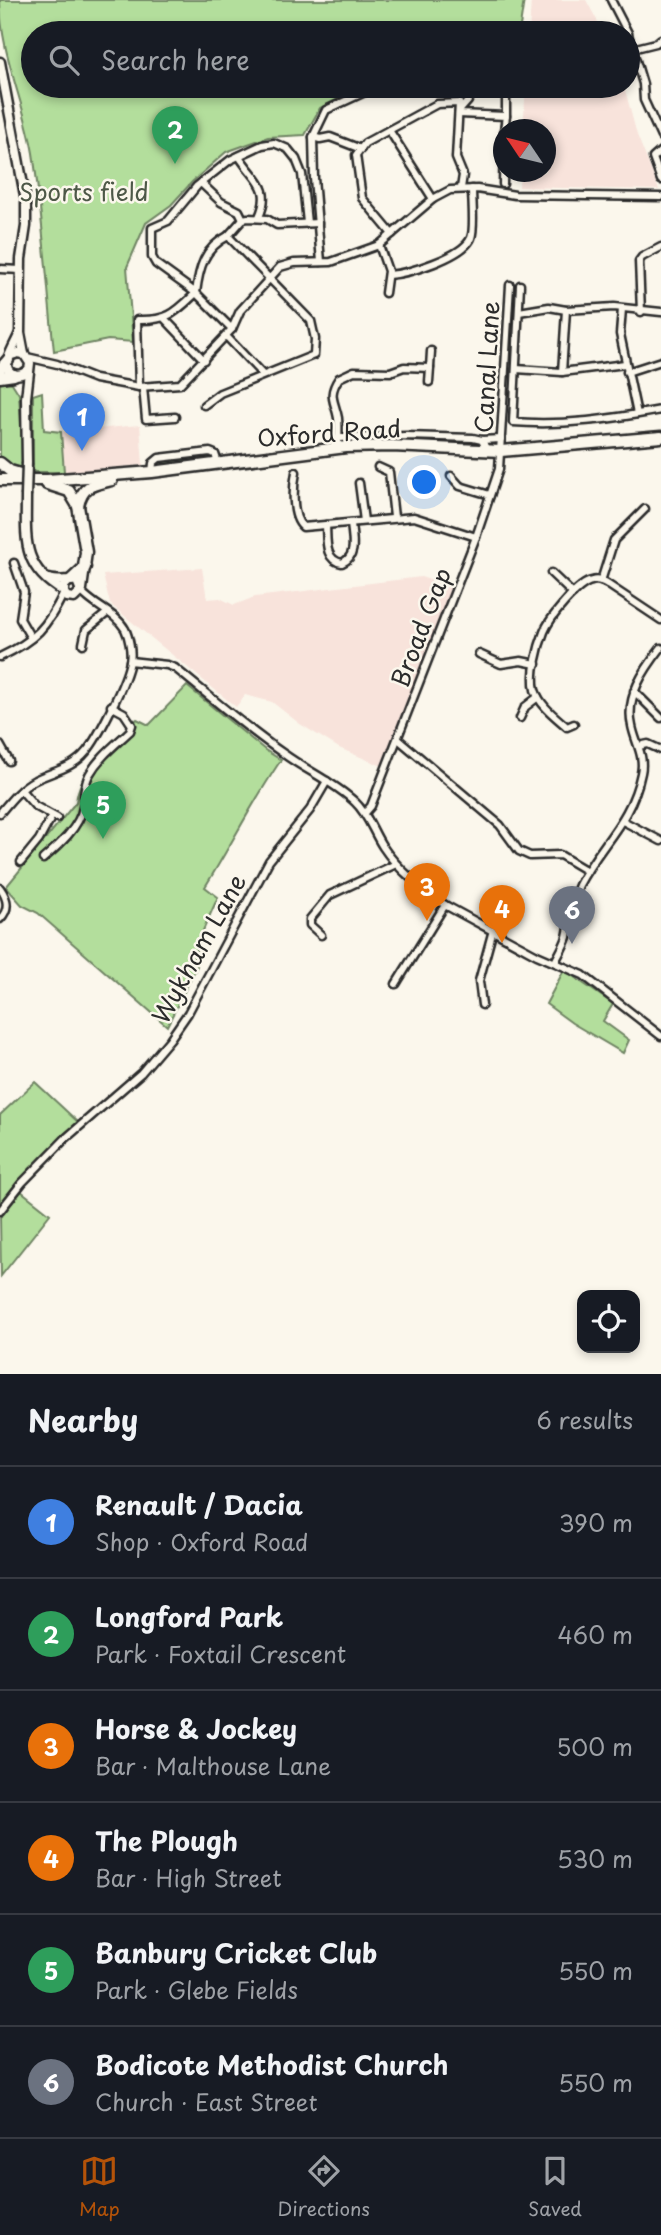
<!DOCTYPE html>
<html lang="en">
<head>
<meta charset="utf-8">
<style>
  :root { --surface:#171b24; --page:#20242c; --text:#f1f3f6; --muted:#9ea1a6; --line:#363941; --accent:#b45309 }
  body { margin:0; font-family:"Playpen Sans",sans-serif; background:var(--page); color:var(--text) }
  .controls { position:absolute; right:21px; bottom:21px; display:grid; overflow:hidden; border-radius:14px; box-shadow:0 4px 10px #0003 }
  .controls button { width:63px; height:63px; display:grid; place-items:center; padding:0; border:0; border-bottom:2px solid var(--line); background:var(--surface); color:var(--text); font:35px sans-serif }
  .compass { position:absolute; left:493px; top:119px; width:63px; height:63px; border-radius:50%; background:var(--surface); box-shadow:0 4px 10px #0003; rotate:305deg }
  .you { position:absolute; left:425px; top:483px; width:24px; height:24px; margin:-18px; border:5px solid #fff; border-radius:50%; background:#1a73e8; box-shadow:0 0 0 10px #1a73e833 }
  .badge { display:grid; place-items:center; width:46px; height:46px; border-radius:50%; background:var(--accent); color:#fff; font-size:23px; font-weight:700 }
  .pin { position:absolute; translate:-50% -58px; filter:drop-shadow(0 2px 4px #0008) }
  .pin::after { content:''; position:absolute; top:37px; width:24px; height:21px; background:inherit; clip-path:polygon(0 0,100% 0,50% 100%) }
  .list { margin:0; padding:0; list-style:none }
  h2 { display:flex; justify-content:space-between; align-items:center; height:91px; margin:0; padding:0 28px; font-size:30px }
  h2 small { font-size:23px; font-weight:400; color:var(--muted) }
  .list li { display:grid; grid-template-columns:46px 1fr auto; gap:21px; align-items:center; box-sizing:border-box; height:112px; padding:0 28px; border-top:2px solid var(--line) }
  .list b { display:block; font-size:26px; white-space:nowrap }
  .list p { margin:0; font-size:23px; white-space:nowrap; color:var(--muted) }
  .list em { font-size:23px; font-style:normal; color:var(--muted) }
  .icon { flex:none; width:38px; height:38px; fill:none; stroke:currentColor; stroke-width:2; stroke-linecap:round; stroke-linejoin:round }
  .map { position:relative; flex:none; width:661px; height:1374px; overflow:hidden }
  .search { position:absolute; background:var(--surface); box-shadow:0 4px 10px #0003; left:21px; right:21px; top:21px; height:77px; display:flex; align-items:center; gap:18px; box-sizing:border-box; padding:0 24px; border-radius:38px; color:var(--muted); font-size:26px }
  .sheet { height:763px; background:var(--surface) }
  nav { display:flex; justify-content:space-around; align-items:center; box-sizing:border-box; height:98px; border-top:2px solid var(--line); background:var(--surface); font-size:19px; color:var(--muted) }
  nav a { display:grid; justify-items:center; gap:4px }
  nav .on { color:var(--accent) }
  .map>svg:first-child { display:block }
  .built { fill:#f8e3db }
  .green { fill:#b3de9c; stroke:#6f8464; stroke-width:2 }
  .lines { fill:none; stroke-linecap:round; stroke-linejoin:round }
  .minor-casing { stroke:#2b2b2b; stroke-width:11 }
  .tertiary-casing { stroke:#2b2b2b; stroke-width:13 }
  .primary-casing { stroke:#2b2b2b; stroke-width:15 }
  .minor { stroke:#fbf7ec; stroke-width:6 }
  .tertiary { stroke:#fbf7ec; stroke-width:8 }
  .primary { stroke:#fbf7ec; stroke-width:10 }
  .tertiary-bridge-casing { stroke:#2b2b2b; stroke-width:13; stroke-linecap:butt }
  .tertiary-bridge { stroke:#fbf7ec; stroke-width:8 }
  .labels { text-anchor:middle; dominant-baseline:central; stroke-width:5; stroke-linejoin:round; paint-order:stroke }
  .park-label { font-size:24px; fill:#4d5847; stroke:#fbf7ec }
  .street-label { font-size:24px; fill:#2b2b2b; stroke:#fbf7ec }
</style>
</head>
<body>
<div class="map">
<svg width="661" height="1374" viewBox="0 0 661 1374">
  <rect width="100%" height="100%" fill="#fbf7ec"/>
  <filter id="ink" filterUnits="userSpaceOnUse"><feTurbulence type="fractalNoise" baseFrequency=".0143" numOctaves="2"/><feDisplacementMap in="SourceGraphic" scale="14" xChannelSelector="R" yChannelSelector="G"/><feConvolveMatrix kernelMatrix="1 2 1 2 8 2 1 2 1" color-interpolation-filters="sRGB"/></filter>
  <g filter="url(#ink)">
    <g class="built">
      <polygon points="531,0 586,0 604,33 529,33"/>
      <polygon points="526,86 624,86 637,135 659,190 519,187 520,172 546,172 546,130 523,129"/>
      <polygon points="140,425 143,465 64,472 61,432"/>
      <polygon points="202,568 207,599 220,598 234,605 255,597 421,577 451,587 382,766 339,748 300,724 272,702 245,695 236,707 110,604 103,575"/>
    </g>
    <g class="green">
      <path d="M0,0H524L519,33H33V86H364L320,108L305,135L268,137L226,152L192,182L171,205L146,223L127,267L133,342L108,340L54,351C47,285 43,218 33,153C24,101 0,53 0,0Z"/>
      <path d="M0,379L12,383L19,394L24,470C14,469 4,466 0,456Z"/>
      <polygon points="42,392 44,430 61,432 64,472 34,472 33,470 33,395"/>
      <polygon points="211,454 214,459 160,466 157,464 157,461"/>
      <path d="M187,686L265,750L281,760C253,801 231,845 205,887L218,897L201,935L193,961L197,966L167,1026L38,913L22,905L6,887L76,802C80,767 112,741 137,719L149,725Z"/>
      <polygon points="564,970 613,1004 603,1021 629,1040 623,1053 572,1023 546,1004"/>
      <polygon points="35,1082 78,1122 22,1178 0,1205 0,1115"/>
      <polygon points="21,1191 50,1214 1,1276 0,1217"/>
    </g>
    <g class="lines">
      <g class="minor-casing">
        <g id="minor">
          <polyline points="611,0 628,33"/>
          <polyline points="628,34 643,84 644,100 661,137"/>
          <polyline points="632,49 656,43 661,39"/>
          <polyline points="460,110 468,101 468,86"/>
          <polyline points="459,114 506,116 504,130"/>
          <polyline points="506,116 506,86"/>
          <polyline points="389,130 433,199"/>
          <polyline points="313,137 326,110 378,86"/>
          <polyline points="661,151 653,158 661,180"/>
          <path d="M239,156C254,180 273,186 259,217"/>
          <polyline points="201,183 221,202 239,211 243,219"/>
          <polyline points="503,184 504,142"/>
          <polyline points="392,234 362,198 356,155 365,143 437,104 459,103 456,158 463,175 461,188"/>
          <polyline points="228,236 243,219 248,218 267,219 277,225 318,223"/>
          <polyline points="379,245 388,271 385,293"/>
          <polyline points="321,262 314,178 313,137 320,139 330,137 361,149"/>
          <polyline points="0,269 21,270"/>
          <path d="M388,275C407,274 463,257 471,238C475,228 472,202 472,189"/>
          <path d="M520,285L513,422C563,426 612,419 661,410"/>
          <polyline points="622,309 620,334 637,414"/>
          <polyline points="519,312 549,307 566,310 614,307 661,312"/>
          <polyline points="641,312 639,261 642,257 661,247"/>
          <polyline points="165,319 204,360"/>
          <polyline points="226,336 262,374"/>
          <polyline points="27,357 57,364 95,379 139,387 180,384 232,329 240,311 280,267 294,263 331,262 379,245 433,199 450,190 477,189 515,195 661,197"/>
          <polyline points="516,369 562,372 625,364"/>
          <polyline points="562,372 566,310"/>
          <polyline points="627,372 661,361"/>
          <polyline points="429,382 430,368"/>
          <path d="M139,387L137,320C168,321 175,313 196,293L232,329"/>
          <polyline points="143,387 146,419 175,417"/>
          <path d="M204,405L220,393L314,355L315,339L311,321L228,236C204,248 199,268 196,293L156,264L152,257V228L168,221L197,186L230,160L262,145L274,143L288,149L296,159L302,174L307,223"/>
          <polyline points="338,438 407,436 473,438 482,440 487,451"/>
          <polyline points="482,440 501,439"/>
          <path d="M338,449C338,439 339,428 338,418C335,401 327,396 339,378L354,371L390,372L404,367L430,368L431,351"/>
          <polyline points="378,467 389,472 394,517"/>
          <polyline points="152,472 153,463 159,458 210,452 215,454 218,463"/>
          <path d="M296,472C293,487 291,517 303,527L414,517L476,537"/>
          <polyline points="451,476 460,486 490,495"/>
          <polyline points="359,483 364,521"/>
          <path d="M326,525C327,540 324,560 342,563C358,556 352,538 351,523"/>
          <polyline points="14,563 24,592 20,619 31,638"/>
          <polyline points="551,573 573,594"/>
          <polyline points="601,581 614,540 645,509"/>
          <polyline points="83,644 86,630 107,613"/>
          <polyline points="479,654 501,664 521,661 536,664"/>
          <path d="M0,657C36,640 47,627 64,593"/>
          <path d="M130,661L167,665L175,668C211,697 246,728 284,754C307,771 334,782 355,802C368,814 373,832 383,847C398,870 423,889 445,905L537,955L583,975L661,1036"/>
          <polyline points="634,691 661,718"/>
          <polyline points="520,718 525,707 538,697"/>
          <path d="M574,724L567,727C556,717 540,706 535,690C531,674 538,647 544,632C549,619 578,583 592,581C597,579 602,581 607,584L661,620"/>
          <polyline points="398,739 500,825 519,851 530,856 560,855 587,871"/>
          <polyline points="0,745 9,761"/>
          <polyline points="639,746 648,744 661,750"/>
          <polyline points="21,790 35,806 57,818"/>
          <path d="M0,813C10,801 20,788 35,780C53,771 72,769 86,752C99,737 127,680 130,661C132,652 129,637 125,629C115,612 93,606 81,591"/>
          <polyline points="365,813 371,806 476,537 499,469 510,285"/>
          <polyline points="623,821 661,841"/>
          <path d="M43,859C58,846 80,827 83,807C85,795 83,787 89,775C99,757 115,745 130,731L132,725L124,713L111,706"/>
          <polyline points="21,862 39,840 52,816"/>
          <path d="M0,888C8,899 10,909 0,919"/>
          <polyline points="321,935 310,925 310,919 330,895 396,864"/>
          <path d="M555,962C559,954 564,946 567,937C571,920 571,902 579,885C600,844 631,822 641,773C645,756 635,742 632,726C625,697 644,670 661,648"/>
          <polyline points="396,984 445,905"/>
          <polyline points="482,1005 479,981 493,930"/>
          <polyline points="0,1211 22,1183 65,1139 141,1073 170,1039 188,1013 269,861 310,810 327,781"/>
        </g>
      </g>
      <g class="tertiary-casing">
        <g id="tertiary">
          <polyline points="0,62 26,201 26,226 21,259 20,333 24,354"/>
          <path d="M19,335C16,342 7,358 7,363C6,377 21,377 28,370"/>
          <polyline points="12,355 18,353 24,354 30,363 26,398 27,463"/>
          <path d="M26,496C26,539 21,567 63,591"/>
          <path d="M49,579C59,582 68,579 77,581L81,591L74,598L67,597L64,593V586L69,581"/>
        </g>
      </g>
      <g class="primary-casing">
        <g id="primary">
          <polyline points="0,369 8,360"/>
          <polyline points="0,377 14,375"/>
          <polyline points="0,463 10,471 27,476"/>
          <polyline points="0,480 47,480 152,472 346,447 392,446 501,451 661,437"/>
          <polyline points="47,484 69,491 78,506 86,552 81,589"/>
          <path d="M78,506C82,485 94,484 112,480"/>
          <polyline points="71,580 85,567"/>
        </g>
      </g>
      <use href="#minor" class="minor"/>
      <use href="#tertiary" class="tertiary"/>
      <use href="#primary" class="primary"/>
      <g class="tertiary-bridge-casing">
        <polyline id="tertiary-bridge" points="26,496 27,463"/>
      </g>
      <use href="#tertiary-bridge" class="tertiary-bridge"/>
    </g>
  </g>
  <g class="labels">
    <g class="park-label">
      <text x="84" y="191">Sports field</text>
    </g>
    <g class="street-label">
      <text transform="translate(486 367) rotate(-87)">Canal Lane</text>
      <text transform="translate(329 432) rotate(-4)">Oxford Road</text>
      <text transform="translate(420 627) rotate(-69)">Broad Gap</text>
      <text transform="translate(198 948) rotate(-61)">Wykham Lane</text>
    </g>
  </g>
</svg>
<div class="controls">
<button><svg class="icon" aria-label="locate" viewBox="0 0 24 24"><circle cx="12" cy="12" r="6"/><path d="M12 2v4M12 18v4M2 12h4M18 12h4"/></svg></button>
</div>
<svg class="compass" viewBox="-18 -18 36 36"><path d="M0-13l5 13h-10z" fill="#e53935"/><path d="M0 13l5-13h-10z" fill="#9ea1a6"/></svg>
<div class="you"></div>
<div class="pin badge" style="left:82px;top:451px;background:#3f7fe0">1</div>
<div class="pin badge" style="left:175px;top:164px;background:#2e9e5b">2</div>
<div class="pin badge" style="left:427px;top:921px;background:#e8710a">3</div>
<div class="pin badge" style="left:502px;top:943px;background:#e8710a">4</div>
<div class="pin badge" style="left:103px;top:839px;background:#2e9e5b">5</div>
<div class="pin badge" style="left:572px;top:944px;background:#6b7280">6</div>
<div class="search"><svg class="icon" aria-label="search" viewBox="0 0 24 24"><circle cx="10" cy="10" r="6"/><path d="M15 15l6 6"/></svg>Search here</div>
</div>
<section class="sheet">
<h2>Nearby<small>6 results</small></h2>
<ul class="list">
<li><span class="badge" style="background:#3f7fe0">1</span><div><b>Renault / Dacia</b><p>Shop · Oxford Road</p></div><em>390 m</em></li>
<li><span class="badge" style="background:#2e9e5b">2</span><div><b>Longford Park</b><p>Park · Foxtail Crescent</p></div><em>460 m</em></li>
<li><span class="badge" style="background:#e8710a">3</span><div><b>Horse &amp; Jockey</b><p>Bar · Malthouse Lane</p></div><em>500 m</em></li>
<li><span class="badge" style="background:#e8710a">4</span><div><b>The Plough</b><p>Bar · High Street</p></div><em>530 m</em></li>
<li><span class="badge" style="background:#2e9e5b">5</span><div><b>Banbury Cricket Club</b><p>Park · Glebe Fields</p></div><em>550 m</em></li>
<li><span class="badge" style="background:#6b7280">6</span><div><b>Bodicote Methodist Church</b><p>Church · East Street</p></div><em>550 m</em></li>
</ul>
</section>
<nav>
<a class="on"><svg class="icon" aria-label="map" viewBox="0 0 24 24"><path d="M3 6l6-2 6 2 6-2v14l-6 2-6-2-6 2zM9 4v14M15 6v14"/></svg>Map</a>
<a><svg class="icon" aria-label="directions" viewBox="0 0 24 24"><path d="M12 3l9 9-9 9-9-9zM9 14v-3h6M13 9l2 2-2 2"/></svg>Directions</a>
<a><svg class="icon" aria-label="saved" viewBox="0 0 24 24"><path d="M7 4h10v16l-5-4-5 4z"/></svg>Saved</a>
</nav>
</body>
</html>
